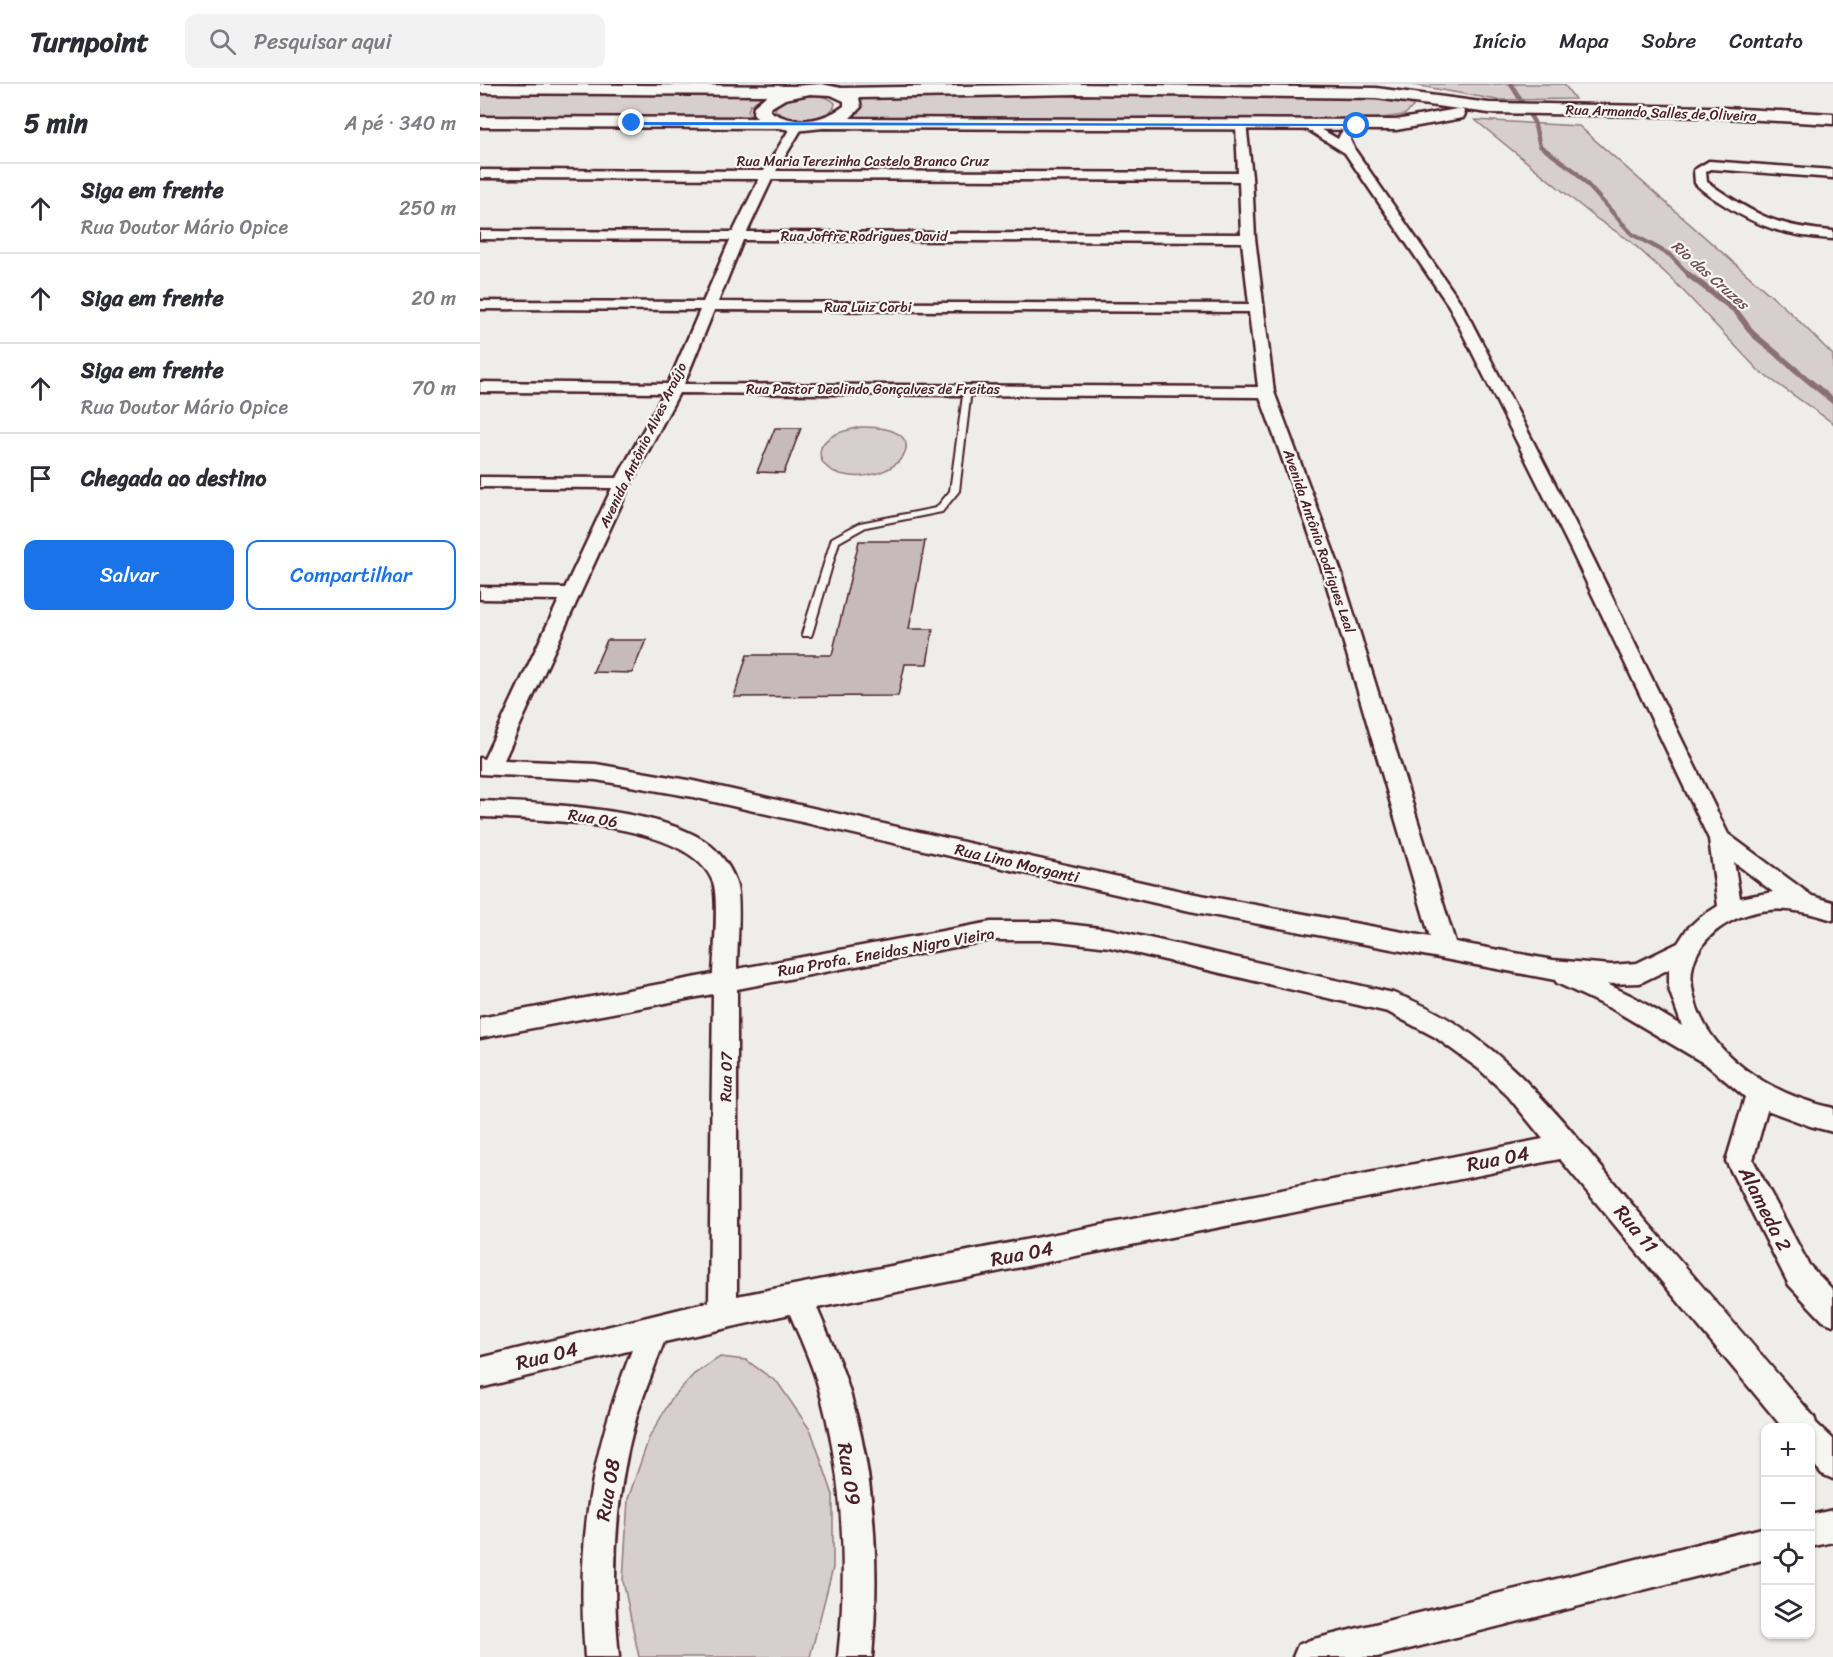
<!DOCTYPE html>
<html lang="pt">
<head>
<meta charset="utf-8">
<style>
  :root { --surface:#fff; --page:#f2f2f3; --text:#2b2b33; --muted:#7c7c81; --line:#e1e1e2; --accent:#1a73e8 }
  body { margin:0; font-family:Sriracha,sans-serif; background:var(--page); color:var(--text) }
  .controls { position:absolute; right:18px; bottom:18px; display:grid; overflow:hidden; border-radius:12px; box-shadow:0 2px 4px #0004 }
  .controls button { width:54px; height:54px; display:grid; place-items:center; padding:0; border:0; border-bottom:2px solid var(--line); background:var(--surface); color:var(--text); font:30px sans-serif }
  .stop { position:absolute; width:18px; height:18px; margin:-14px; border:4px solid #1a73e8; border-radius:50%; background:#fff }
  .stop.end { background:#1a73e8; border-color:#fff; box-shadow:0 2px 6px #0008 }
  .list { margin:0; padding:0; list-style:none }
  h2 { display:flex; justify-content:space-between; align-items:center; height:78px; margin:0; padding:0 24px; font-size:26px }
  h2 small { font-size:20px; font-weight:400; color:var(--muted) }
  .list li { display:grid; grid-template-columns:39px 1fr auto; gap:18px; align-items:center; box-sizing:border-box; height:90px; padding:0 24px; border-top:2px solid var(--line) }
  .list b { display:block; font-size:22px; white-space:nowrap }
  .list p { margin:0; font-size:20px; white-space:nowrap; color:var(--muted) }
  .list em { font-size:20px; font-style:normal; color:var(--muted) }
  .actions { display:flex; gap:12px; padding:18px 24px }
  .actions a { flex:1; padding:14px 0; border:2px solid var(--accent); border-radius:12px; text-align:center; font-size:21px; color:var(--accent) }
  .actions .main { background:var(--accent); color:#fff }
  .icon { flex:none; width:33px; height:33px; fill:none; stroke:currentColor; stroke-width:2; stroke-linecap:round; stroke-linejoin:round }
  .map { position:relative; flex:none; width:1353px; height:1573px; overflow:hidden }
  header { display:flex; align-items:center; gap:36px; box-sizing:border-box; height:84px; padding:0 30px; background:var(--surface); border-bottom:2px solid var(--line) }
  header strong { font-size:28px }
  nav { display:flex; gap:33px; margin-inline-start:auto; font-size:21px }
  .search { width:420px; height:54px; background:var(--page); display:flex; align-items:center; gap:15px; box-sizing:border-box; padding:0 21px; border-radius:12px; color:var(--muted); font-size:22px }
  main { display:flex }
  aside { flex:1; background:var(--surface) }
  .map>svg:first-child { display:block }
  .green { fill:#d7cfce; stroke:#90777c; stroke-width:1.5 }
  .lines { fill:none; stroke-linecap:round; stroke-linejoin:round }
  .stream-far1 { stroke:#8a6f74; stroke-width:4.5 }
  .stream { stroke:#8a6f74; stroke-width:6 }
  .building { fill:#c6babb; stroke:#4a1f2b; stroke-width:1.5 }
  .lane-casing { stroke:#4a1f2b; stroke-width:4 }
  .street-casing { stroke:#4a1f2b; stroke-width:5 }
  .secondary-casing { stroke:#4a1f2b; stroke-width:5 }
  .lane { fill:#f6f6f2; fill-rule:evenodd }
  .street { fill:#f6f6f2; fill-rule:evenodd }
  .secondary { fill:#f6f6f2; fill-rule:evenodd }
  .route { fill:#1a73e8 }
  .labels { text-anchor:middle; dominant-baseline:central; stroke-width:4.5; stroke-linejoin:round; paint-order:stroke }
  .far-street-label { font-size:14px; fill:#4a1f2b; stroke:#f6f6f2 }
  .far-water-label { font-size:15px; font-style:italic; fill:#6f4e56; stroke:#f6f6f2 }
  .street-label { font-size:16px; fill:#4a1f2b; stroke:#f6f6f2 }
  .near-street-label { font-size:20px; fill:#4a1f2b; stroke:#f6f6f2 }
</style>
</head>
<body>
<header>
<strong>Turnpoint</strong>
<div class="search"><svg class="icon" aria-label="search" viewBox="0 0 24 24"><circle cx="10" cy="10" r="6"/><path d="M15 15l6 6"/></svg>Pesquisar aqui</div>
<nav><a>Início</a><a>Mapa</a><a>Sobre</a><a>Contato</a></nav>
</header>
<main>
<aside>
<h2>5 min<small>A pé · 340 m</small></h2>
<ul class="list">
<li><svg class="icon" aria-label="ahead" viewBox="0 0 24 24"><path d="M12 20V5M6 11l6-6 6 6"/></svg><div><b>Siga em frente</b><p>Rua Doutor Mário Opice</p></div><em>250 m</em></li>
<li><svg class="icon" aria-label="ahead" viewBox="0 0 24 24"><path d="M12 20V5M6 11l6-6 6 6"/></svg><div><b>Siga em frente</b></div><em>20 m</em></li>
<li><svg class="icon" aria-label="ahead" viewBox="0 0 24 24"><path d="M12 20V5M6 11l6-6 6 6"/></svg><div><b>Siga em frente</b><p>Rua Doutor Mário Opice</p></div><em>70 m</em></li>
<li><svg class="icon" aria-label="arrive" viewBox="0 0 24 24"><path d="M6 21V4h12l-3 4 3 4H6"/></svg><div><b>Chegada ao destino</b></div></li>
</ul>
<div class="actions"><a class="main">Salvar</a><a>Compartilhar</a></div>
</aside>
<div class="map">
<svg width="1353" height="1573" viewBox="0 0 1353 1573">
  <rect width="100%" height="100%" fill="#efedea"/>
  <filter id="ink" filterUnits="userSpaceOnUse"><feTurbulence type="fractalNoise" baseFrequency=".0167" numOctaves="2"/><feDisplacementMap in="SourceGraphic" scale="12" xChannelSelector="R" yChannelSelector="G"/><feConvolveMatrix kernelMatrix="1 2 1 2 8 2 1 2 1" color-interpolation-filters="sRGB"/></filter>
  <g filter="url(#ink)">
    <g class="green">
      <polygon points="929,0 1084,0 1095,15 1017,16"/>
      <polygon points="0,8 291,8 270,21 268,28 272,35 0,35"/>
      <polygon points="370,9 908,11 927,16 933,23 924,31 887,36 364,35"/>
      <path d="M321,12C333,12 346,10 355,19L354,24C341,36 309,40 295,26L296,22L301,18Z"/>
      <polygon points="995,36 1099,42 1313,231 1353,271 1353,339 1279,287 1192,195 1149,156 1117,135"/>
      <path d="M381,343C465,342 416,405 360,390C338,383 332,363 354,351C362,347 372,345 381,343Z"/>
      <polygon points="240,1273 266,1276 298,1299 331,1347 353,1411 353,1484 330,1573 159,1573 143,1497 148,1415 169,1354 192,1314 214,1290"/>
    </g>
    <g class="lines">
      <polyline class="stream-far1" points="1031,0 1054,38 1060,62 1095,87 1152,150 1190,171 1211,193"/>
      <polyline class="stream" points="1209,191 1256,227 1273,250 1353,317"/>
    </g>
    <g class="building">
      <polygon points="295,344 321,344 304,389 277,388"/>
      <polygon points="379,457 445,457 429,545 453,545 447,580 425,580 418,612 254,613 267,571 352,571"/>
      <polygon points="127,556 166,556 152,589 113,588"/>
    </g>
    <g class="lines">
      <g class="lane-casing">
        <polygon id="lane" points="484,304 491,306 479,407 462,428 386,443 359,458 332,550 331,552 323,552 322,550 352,454 380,439 456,424 470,407"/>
      </g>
      <g class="street-casing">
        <g id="street">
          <path d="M318,37L324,41L296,87L758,89L756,41L758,39H766L772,93L775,154L794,308L860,485L975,858L1073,876L1131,881L1157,879L1198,859L1207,845L1219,834L1238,822L1229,755L1091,466L969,222L865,69L822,42L828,38L832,40L858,55C861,46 871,37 881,40L883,42L871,52L870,56L875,66L983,222L1109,466L1248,750L1332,812L1353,818V836C1333,830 1311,824 1290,826C1250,829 1206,858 1212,903C1222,971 1293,1011 1353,1024V1048L1330,1042L1287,1026L1273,1076L1329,1181L1353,1206V1241L1343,1237L1309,1201L1246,1077L1265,1013L1227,981L1134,926L1077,899L1075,896L710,827L213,713L116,696L0,690V674L4,675L79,516L0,515V503L85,504L132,404L0,403V393L137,394L184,309L0,308V298L188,300L220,226L0,225V217L223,218L250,156L0,155V147L253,148L279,95L0,94V86L284,87L312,41ZM292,95L759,97L761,150L267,148ZM263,156L762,158L769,220L238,218ZM234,226L769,228L778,303L204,300ZM199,309L780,313L842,485L950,853L710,809L213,697L116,680L24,676L151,399ZM1254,778L1293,808L1260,814ZM1189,885V905L1202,942L1152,912L1127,900L1160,899Z"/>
          <path d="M1229,77L1353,86V94L1231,85L1226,88L1227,98C1273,130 1296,143 1353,147V155C1308,152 1279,144 1241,119C1232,113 1222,107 1215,99L1214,86Z"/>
          <path d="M0,717C60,719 173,724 223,756C239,766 253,785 257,803C261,823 257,863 257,885L511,838H570L629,845L913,909C1021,946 1089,1046 1160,1130C1218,1197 1276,1265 1334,1333L1336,1339L1353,1355V1395L1342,1390L1330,1376V1344H1303L1080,1075L337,1224C347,1248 358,1272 366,1296C395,1384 400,1482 392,1573H358C368,1482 363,1386 337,1298C330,1275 319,1252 310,1230L184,1258C175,1282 165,1306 157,1331C134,1410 131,1492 139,1573H105C96,1459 110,1372 152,1266L0,1304V1274L229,1218L233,910L0,954V934L233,890C234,870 239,814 233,798C210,737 56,735 0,733ZM511,856H570L629,863L908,928L955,953L999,985L1028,1012L1063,1055L257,1212V905Z"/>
          <polygon points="1353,1426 1353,1458 1330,1463 1330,1431"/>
          <polygon points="1286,1443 1286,1475 897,1573 813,1573 818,1561 830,1556"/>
        </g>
      </g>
      <g class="secondary-casing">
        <path id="secondary" d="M0,0L314,2L341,0L361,4L597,0L896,4L1009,19L1227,23L1353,30V40L1227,33L1009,29L896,14L597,10L379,14L381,23L370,34L916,36L977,25L983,26L985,30L983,34L977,35L916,46L343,44L315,47L300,44L0,43V33L277,34L273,29L274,22L287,11L0,9ZM330,10L351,11L364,17V22C343,38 313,42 290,27V24L305,15Z"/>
      </g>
      <use href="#lane" class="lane"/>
      <use href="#street" class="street"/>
      <use href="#secondary" class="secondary"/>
    </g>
  </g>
  <polygon class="route" points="150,38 877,40 880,42 152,41"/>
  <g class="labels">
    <g class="far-street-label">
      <text transform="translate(1181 29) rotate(2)">Rua Armando Salles de Oliveira</text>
      <text x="383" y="77">Rua Maria Terezinha Castelo Branco Cruz</text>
      <text x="384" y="152">Rua Joffre Rodrigues David</text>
      <text x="388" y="223">Rua Luiz Corbi</text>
      <text x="393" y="305">Rua Pastor Deolindo Gonçalves de Freitas</text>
      <text transform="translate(163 361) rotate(-64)">Avenida Antônio Alves Araújo</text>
      <text transform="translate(839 457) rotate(71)">Avenida Antônio Rodrigues Leal</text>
    </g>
    <g class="far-water-label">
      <text transform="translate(1230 191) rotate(41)">Rio das Cruzes</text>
    </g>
    <g class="street-label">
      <text transform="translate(113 734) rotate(9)">Rua 06</text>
      <text transform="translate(537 779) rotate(13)">Rua Lino Morganti</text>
      <text transform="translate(406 868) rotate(-10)">Rua Profa. Eneidas Nigro Vieira</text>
      <text transform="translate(246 993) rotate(-89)">Rua 07</text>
    </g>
    <g class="near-street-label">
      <text transform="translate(1018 1075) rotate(-11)">Rua 04</text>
      <text transform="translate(1285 1125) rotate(63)">Alameda 2</text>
      <text transform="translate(1156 1145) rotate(50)">Rua 11</text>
      <text transform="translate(542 1170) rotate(-11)">Rua 04</text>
      <text transform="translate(67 1272) rotate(-14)">Rua 04</text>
      <text transform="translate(369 1390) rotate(81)">Rua 09</text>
      <text transform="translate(128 1406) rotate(-80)">Rua 08</text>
    </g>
  </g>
</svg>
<div class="controls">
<button>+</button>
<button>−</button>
<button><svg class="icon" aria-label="locate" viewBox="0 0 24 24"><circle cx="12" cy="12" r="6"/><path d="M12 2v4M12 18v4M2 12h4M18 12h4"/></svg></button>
<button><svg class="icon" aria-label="layers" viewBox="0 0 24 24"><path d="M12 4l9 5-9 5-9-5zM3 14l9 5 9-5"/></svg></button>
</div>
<div class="stop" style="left:877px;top:42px"></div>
<div class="stop end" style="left:152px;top:39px"></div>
</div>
</main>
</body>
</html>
